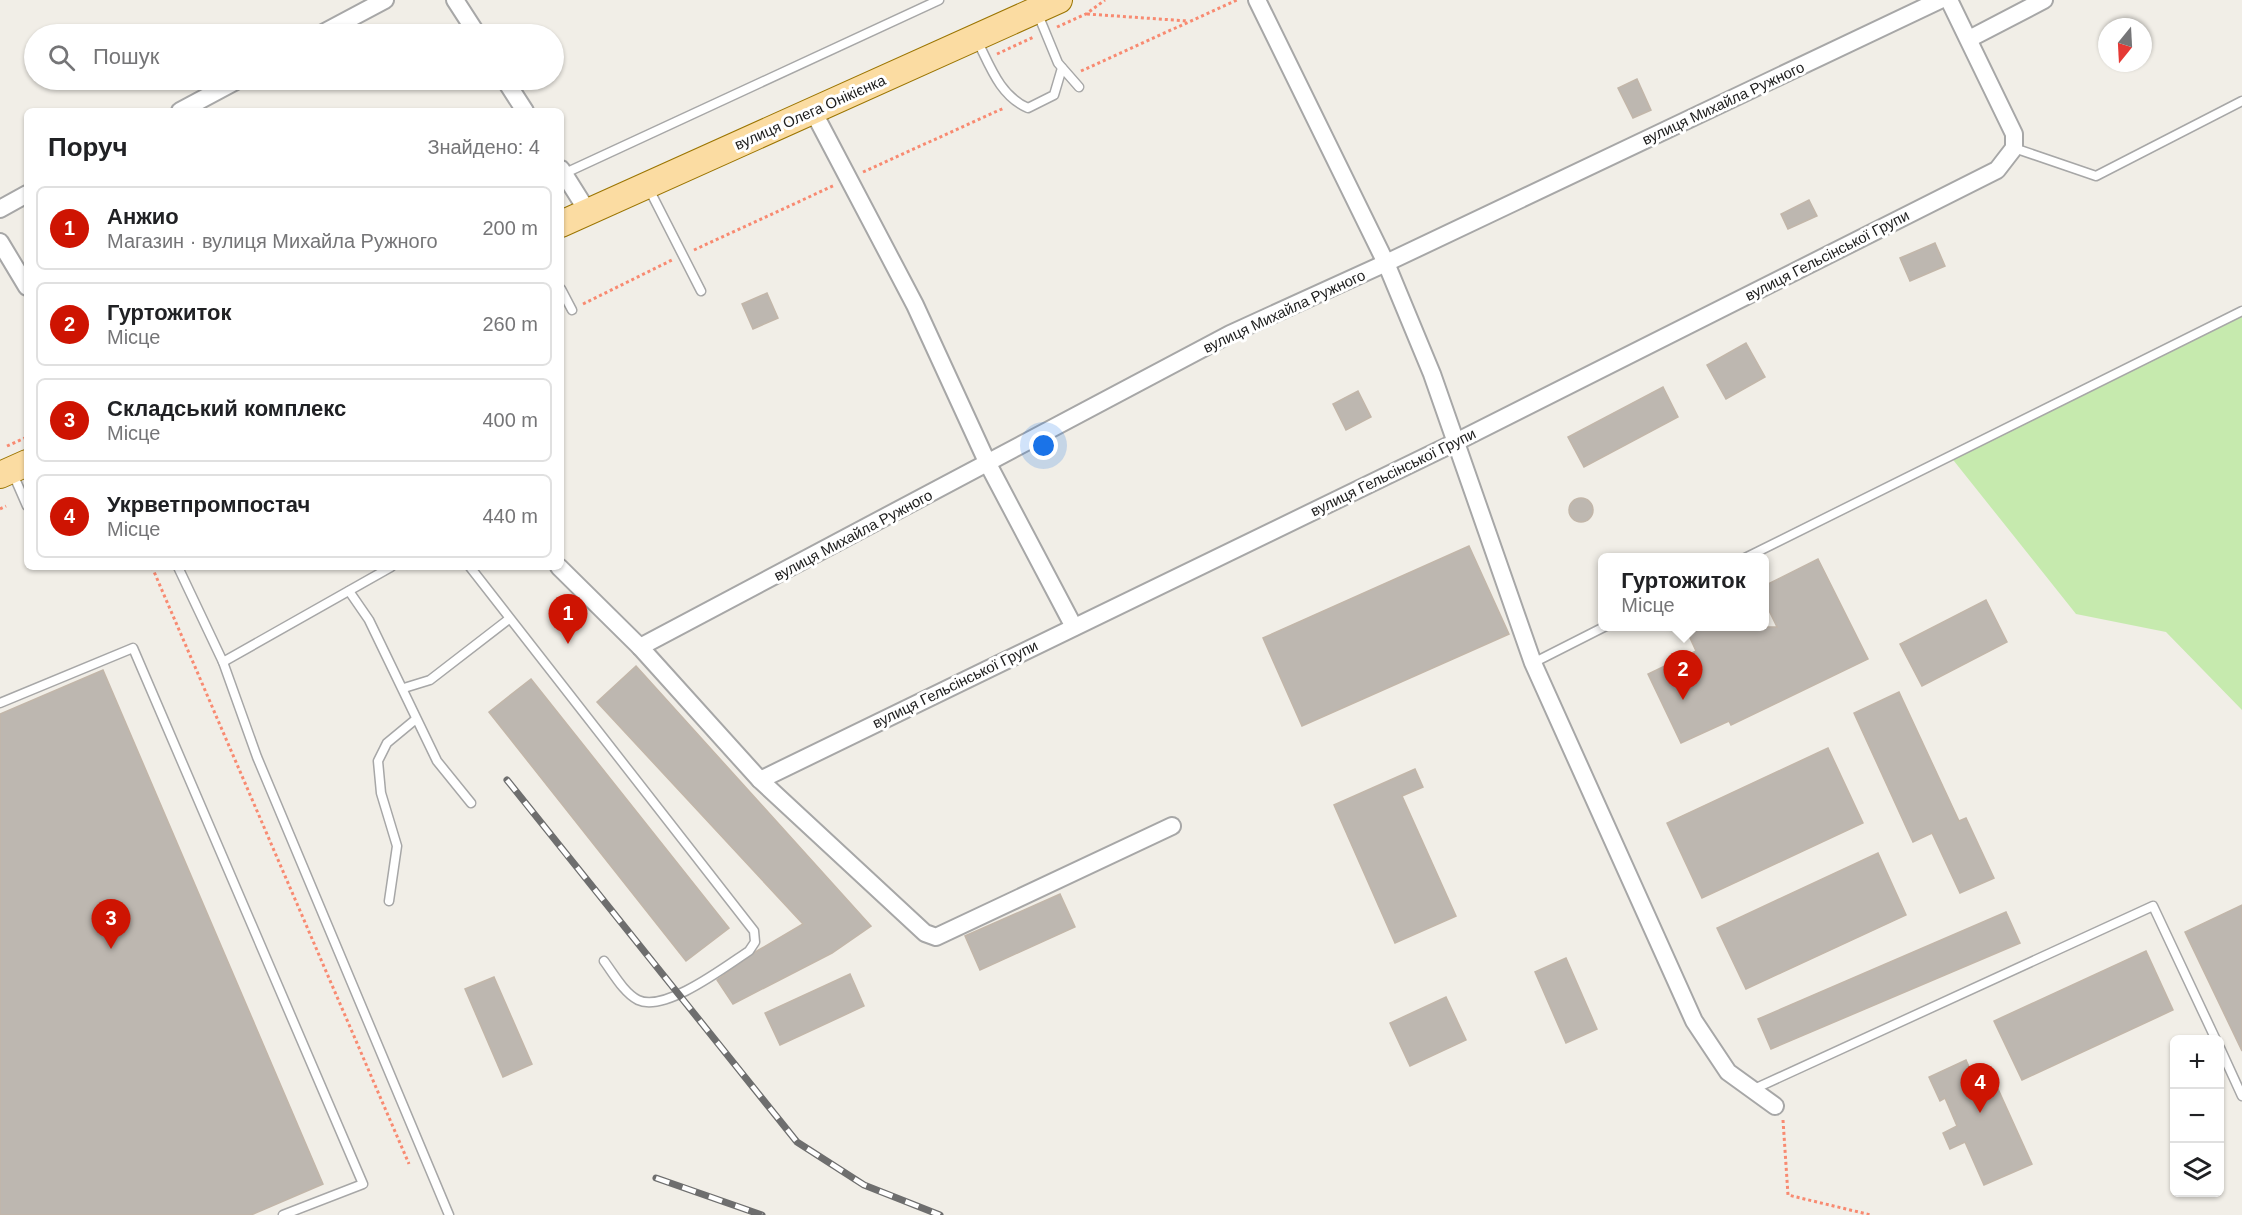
<!DOCTYPE html>
<html lang="uk">
<head>
<meta charset="utf-8">
<style>
  :root { --surface:#fff; --page:#f2f2f2; --text:#202124; --muted:#757577; --line:#e0e0e0; --accent:#ce1402 }
  body { margin:0; font-family:Arial,sans-serif; background:var(--page); color:var(--text) }
  .controls { position:absolute; right:18px; bottom:18px; display:grid; overflow:hidden; border-radius:9px; box-shadow:0 2px 4px #0004 }
  .controls button { width:54px; height:54px; display:grid; place-items:center; padding:0; border:0; border-bottom:2px solid var(--line); background:var(--surface); color:var(--text); font:30px sans-serif }
  .compass { position:absolute; left:2098px; top:18px; width:54px; height:54px; border-radius:50%; background:var(--surface); box-shadow:0 2px 4px #0004; rotate:198deg }
  .you { position:absolute; left:1044px; top:446px; width:21px; height:21px; margin:-15px; border:4px solid #fff; border-radius:50%; background:#1a73e8; box-shadow:0 0 0 9px #1a73e833 }
  .badge { display:grid; place-items:center; width:39px; height:39px; border-radius:50%; background:var(--accent); color:#fff; font-size:20px; font-weight:700 }
  .pin { position:absolute; translate:-50% -50px; filter:drop-shadow(0 2px 3px #0008) }
  .pin::after { content:''; position:absolute; top:32px; width:21px; height:18px; background:inherit; clip-path:polygon(0 0,100% 0,50% 100%) }
  .popup { position:absolute; left:1598px; top:553px; width:171px; height:78px; box-sizing:border-box; display:grid; place-content:center; border-radius:9px; background:var(--surface); filter:drop-shadow(0 2px 4px #0005); font-size:20px; white-space:nowrap; color:var(--muted) }
  .popup b { font-size:22px; color:var(--text) }
  .popup::after { content:''; position:absolute; left:50%; top:100%; margin-left:-12px; border:12px solid transparent; border-top-color:var(--surface) }
  .list { margin:0; padding:0; list-style:none }
  h2 { display:flex; justify-content:space-between; align-items:center; height:78px; margin:0; padding:0 24px; font-size:26px }
  h2 small { font-size:20px; font-weight:400; color:var(--muted) }
  .list li { display:grid; grid-template-columns:39px 1fr auto; gap:18px; align-items:center; box-sizing:border-box; height:84px; margin:0 12px 12px; padding:0 12px; border:2px solid var(--line); border-radius:9px }
  .list b { display:block; font-size:22px; white-space:nowrap }
  .list p { margin:0; font-size:20px; white-space:nowrap; color:var(--muted) }
  .list em { font-size:20px; font-style:normal; color:var(--muted) }
  .icon { flex:none; width:33px; height:33px; fill:none; stroke:currentColor; stroke-width:2; stroke-linecap:round; stroke-linejoin:round }
  .map { position:relative; flex:none; width:2242px; height:1215px; overflow:hidden }
  .search { position:absolute; background:var(--surface); box-shadow:0 2px 4px #0004; left:24px; top:24px; width:540px; height:66px; display:flex; align-items:center; gap:15px; box-sizing:border-box; padding:0 21px; border-radius:33px; color:var(--muted); font-size:22px }
  .panel { position:absolute; background:var(--surface); box-shadow:0 2px 4px #0004; left:24px; top:108px; width:540px; height:462px; border-radius:9px }
  .map>svg:first-child { display:block }
  .grass { fill:#c6eaae }
  .building { fill:#bdb7b0; stroke:#c2b6a9; stroke-width:1.5 }
  .lines { fill:none; stroke-linecap:round; stroke-linejoin:round }
  .service-casing { stroke:#a7a7a7; stroke-width:11 }
  .minor-casing { stroke:#a7a7a7; stroke-width:20 }
  .primary-casing { stroke:#9b7502; stroke-width:28 }
  .path { stroke:#f88a71; stroke-width:3; stroke-dasharray:3 3; stroke-linecap:butt }
  .service { stroke:#fff; stroke-width:8 }
  .minor { stroke:#fff; stroke-width:16 }
  .primary { stroke:#fbdca2; stroke-width:26 }
  .rail-casing { stroke:#6e6e6e; stroke-width:7 }
  .rail { stroke:#fff; stroke-width:4.5; stroke-dasharray:14; stroke-linecap:butt }
  .labels { text-anchor:middle; dominant-baseline:central; stroke-width:6; stroke-linejoin:round; paint-order:stroke }
  .street-label { font-size:15px; fill:#202020; stroke:#fff }
</style>
</head>
<body>
<div class="map">
<svg width="2242" height="1215" viewBox="0 0 2242 1215">
  <rect width="100%" height="100%" fill="#f1eee7"/>
  <polygon class="grass" points="2242,311 2242,710 2166,632 2076,614 1950,456"/>
  <g class="building">
    <polygon points="1637,79 1651,110 1633,118 1618,88"/>
    <polygon points="1809,200 1817,216 1788,229 1781,214"/>
    <polygon points="1935,243 1945,266 1910,281 1900,258"/>
    <polygon points="767,293 778,318 753,329 742,304"/>
    <polygon points="1746,343 1765,377 1726,399 1707,365"/>
    <polygon points="1663,387 1678,417 1584,467 1568,437"/>
    <polygon points="1358,391 1371,417 1346,430 1333,404"/>
    <circle cx="1581" cy="510" r="12"/>
    <polygon points="1469,546 1509,634 1302,726 1263,638"/>
    <polygon points="1818,559 1868,659 1731,725 1729,721 1681,743 1648,674 1696,651 1685,627 1777,627 1764,600 1764,586"/>
    <polygon points="1986,600 2007,642 1922,686 1900,644"/>
    <polygon points="636,666 871,926 832,953 733,1004 717,980 757,951 803,924 597,702"/>
    <polygon points="103,670 323,1184 251,1215 0,1215 0,714"/>
    <polygon points="531,679 729,928 686,961 489,712"/>
    <polygon points="1899,692 1959,821 1966,818 1994,878 1960,893 1932,833 1913,842 1854,713"/>
    <polygon points="1828,748 1863,823 1702,898 1667,823"/>
    <polygon points="1415,769 1423,787 1402,796 1456,916 1395,943 1334,805"/>
    <polygon points="1878,853 1906,915 1746,989 1717,928"/>
    <polygon points="1060,894 1075,927 980,970 965,936"/>
    <polygon points="2242,905 2242,1051 2185,932"/>
    <polygon points="2006,912 2020,943 1771,1049 1758,1019"/>
    <polygon points="2146,951 2173,1010 2022,1080 1994,1021"/>
    <polygon points="1566,958 1597,1029 1566,1043 1535,972"/>
    <polygon points="850,974 864,1006 780,1045 765,1013"/>
    <polygon points="494,977 532,1064 503,1077 465,989"/>
    <polygon points="1446,997 1466,1040 1410,1066 1390,1023"/>
    <polygon points="1966,1060 1982,1096 1998,1089 2032,1164 1984,1185 1965,1142 1950,1149 1943,1133 1957,1126 1945,1098 1940,1101 1929,1077"/>
  </g>
  <g class="lines">
    <g class="service-casing">
      <g id="service">
        <polyline points="1037,12 1058,63 1079,87"/>
        <path d="M977,40C990,66 1000,96 1028,108L1054,95L1062,68"/>
        <polyline points="2014,148 2096,176 2242,101"/>
        <polyline points="561,175 939,0"/>
        <polyline points="649,189 701,291"/>
        <polyline points="561,289 572,310"/>
        <polyline points="13,474 27,506"/>
        <polyline points="1745,558 2242,311"/>
        <polyline points="178,567 223,662 257,757 449,1215"/>
        <path d="M470,567L754,931L755,942L749,951C726,966 665,1013 638,1000C624,993 613,973 604,961"/>
        <polyline points="349,591 369,620 437,761 471,803"/>
        <polyline points="223,662 391,567"/>
        <polyline points="1533,663 1606,626"/>
        <polyline points="404,688 430,680 509,619"/>
        <polyline points="0,703 133,648 363,1184 283,1215"/>
        <polyline points="389,901 397,846 381,793 378,761 387,743 416,719"/>
        <polyline points="2220,1048 2242,1096"/>
        <polyline points="1752,1090 2153,906 2216,1040"/>
      </g>
    </g>
    <g class="minor-casing">
      <g id="minor">
        <polyline points="455,0 477,34"/>
        <polyline points="1257,0 1386,263 1432,374 1533,663 1694,1021 1728,1072 1775,1106"/>
        <polyline points="321,34 385,0"/>
        <polyline points="1969,39 2044,0"/>
        <polyline points="505,80 525,111"/>
        <polyline points="180,111 238,80"/>
        <polyline points="813,111 915,305 988,464 1074,627"/>
        <polyline points="561,169 588,212"/>
        <polyline points="0,209 27,194"/>
        <polyline points="0,242 27,287"/>
        <polyline points="559,567 640,647 760,780 925,933 936,937 1172,826"/>
        <polyline points="640,647 1230,334 1386,263 1940,0"/>
        <polyline points="760,780 1456,442 1997,170 2014,148 2014,134 1949,0"/>
      </g>
    </g>
    <g class="primary-casing">
      <g id="primary">
        <polyline points="561,224 1059,0"/>
        <polyline points="0,475 27,463"/>
      </g>
    </g>
    <g class="path">
      <polyline points="1087,14 1188,21"/>
      <polyline points="1057,27 1086,14 1105,0"/>
      <polyline points="997,54 1034,37"/>
      <polyline points="1081,71 1237,0"/>
      <polyline points="863,172 1004,108"/>
      <polyline points="694,250 835,185"/>
      <polyline points="583,304 672,260"/>
      <polyline points="7,446 27,437"/>
      <polyline points="0,509 6,506"/>
      <polyline points="152,567 409,1164"/>
      <polyline points="1783,1120 1788,1195 1871,1215"/>
    </g>
    <use href="#service" class="service"/>
    <use href="#minor" class="minor"/>
    <use href="#primary" class="primary"/>
    <g class="rail-casing">
      <g id="rail">
        <polyline points="507,780 797,1142 864,1185 940,1215"/>
        <polyline points="656,1178 762,1215"/>
      </g>
    </g>
    <use href="#rail" class="rail"/>
  </g>
  <g class="labels">
    <g class="street-label">
      <text transform="translate(1723 103) rotate(-25)">вулиця Михайла Ружного</text>
      <text transform="translate(810 112) rotate(-24)">вулиця Олега Онікієнка</text>
      <text transform="translate(1827 255) rotate(-27)">вулиця Гельсінської Групи</text>
      <text transform="translate(1284 311) rotate(-25)">вулиця Михайла Ружного</text>
      <text transform="translate(1393 472) rotate(-26)">вулиця Гельсінської Групи</text>
      <text transform="translate(853 535) rotate(-28)">вулиця Михайла Ружного</text>
      <text transform="translate(955 684) rotate(-26)">вулиця Гельсінської Групи</text>
    </g>
  </g>
</svg>
<div class="controls">
<button>+</button>
<button>−</button>
<button><svg class="icon" aria-label="layers" viewBox="0 0 24 24"><path d="M12 4l9 5-9 5-9-5zM3 14l9 5 9-5"/></svg></button>
</div>
<svg class="compass" viewBox="-18 -18 36 36"><path d="M0-13l5 13h-10z" fill="#e53935"/><path d="M0 13l5-13h-10z" fill="#757577"/></svg>
<div class="you"></div>
<div class="pin badge" style="left:568px;top:644px">1</div>
<div class="pin badge" style="left:1683px;top:700px">2</div>
<div class="popup"><b>Гуртожиток</b>Місце</div>
<div class="pin badge" style="left:111px;top:949px">3</div>
<div class="pin badge" style="left:1980px;top:1113px">4</div>
<div class="search"><svg class="icon" aria-label="search" viewBox="0 0 24 24"><circle cx="10" cy="10" r="6"/><path d="M15 15l6 6"/></svg>Пошук</div>
<section class="panel">
<h2>Поруч<small>Знайдено: 4</small></h2>
<ul class="list">
<li><span class="badge">1</span><div><b>Анжио</b><p>Магазин · вулиця Михайла Ружного</p></div><em>200 m</em></li>
<li><span class="badge">2</span><div><b>Гуртожиток</b><p>Місце</p></div><em>260 m</em></li>
<li><span class="badge">3</span><div><b>Складський комплекс</b><p>Місце</p></div><em>400 m</em></li>
<li><span class="badge">4</span><div><b>Укрветпромпостач</b><p>Місце</p></div><em>440 m</em></li>
</ul>
</section>
</div>
</body>
</html>
